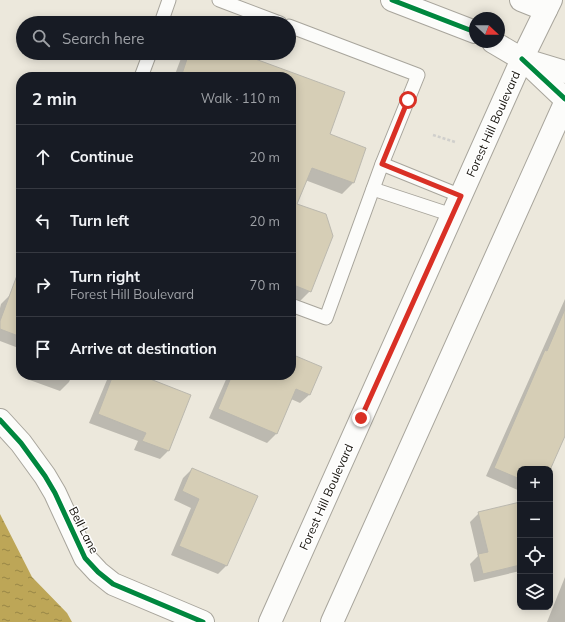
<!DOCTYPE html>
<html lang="en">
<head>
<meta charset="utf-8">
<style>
  :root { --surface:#171b24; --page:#242831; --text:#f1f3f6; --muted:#9ea1a6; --line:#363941 }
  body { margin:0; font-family:Mulish,sans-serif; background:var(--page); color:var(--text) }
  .controls { position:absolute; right:12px; bottom:12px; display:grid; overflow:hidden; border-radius:8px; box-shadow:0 2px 10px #0003 }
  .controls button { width:36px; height:36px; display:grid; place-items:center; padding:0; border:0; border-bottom:1px solid var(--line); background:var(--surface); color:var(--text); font:20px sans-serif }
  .compass { position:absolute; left:469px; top:12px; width:36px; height:36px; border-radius:50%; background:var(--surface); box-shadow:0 2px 10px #0003; rotate:112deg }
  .stop { position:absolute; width:12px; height:12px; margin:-9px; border:3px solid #d93025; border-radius:50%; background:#fff }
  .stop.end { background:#d93025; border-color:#fff; box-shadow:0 1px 4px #0008 }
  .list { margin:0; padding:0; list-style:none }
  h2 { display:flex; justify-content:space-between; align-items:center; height:52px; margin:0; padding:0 16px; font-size:17px }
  h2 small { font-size:13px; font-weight:400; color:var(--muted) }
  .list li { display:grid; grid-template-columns:26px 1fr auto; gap:12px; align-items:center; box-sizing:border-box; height:64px; padding:0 16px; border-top:1px solid var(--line) }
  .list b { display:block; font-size:15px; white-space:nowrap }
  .list p { margin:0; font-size:13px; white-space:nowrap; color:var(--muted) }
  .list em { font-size:13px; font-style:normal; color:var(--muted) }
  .icon { flex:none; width:22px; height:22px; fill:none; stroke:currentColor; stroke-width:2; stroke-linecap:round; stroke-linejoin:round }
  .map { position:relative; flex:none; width:565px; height:622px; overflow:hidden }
  .search { position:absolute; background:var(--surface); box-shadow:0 2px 10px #0003; left:16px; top:16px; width:280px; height:44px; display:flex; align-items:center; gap:10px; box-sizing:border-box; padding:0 14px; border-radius:22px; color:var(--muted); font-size:15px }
  .panel { position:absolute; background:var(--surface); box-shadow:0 2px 10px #0003; left:16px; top:72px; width:280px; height:308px; border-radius:16px }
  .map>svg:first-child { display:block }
  .water { fill:url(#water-ripples) }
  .shadow { fill:#0003 }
  .building { fill:#d6ceb6; stroke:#bbb8ae }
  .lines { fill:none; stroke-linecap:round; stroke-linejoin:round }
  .service-casing { stroke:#a8a59c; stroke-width:15 }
  .minor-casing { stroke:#a8a59c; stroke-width:24 }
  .secondary-casing { stroke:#a8a59c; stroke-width:24 }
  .path { stroke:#d0cfcc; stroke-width:2.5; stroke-dasharray:3 2; stroke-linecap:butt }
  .service { stroke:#fcfcfa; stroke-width:13 }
  .minor { stroke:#fcfcfa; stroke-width:22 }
  .secondary { stroke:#fcfcfa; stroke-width:22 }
  .cycleway-casing { stroke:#fff; stroke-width:8 }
  .cycleway { stroke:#00873e; stroke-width:5 }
  .route { stroke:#d93025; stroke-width:5 }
  .labels { text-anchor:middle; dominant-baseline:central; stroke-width:3; stroke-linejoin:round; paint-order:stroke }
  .street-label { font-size:12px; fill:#14110a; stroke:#fff }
</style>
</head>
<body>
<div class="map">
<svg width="565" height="622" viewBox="0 0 565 622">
  <defs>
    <pattern id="water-ripples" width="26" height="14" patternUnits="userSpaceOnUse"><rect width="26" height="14" fill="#bda657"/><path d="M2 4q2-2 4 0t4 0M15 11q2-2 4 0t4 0" fill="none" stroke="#988646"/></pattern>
  </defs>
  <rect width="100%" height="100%" fill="#ece8dc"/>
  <polygon class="water" points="0,514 32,577 67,613 72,622 0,622"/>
  <g class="shadow">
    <polygon points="183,53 236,53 344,93 328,135 365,149 353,183 342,194 305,180 296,204 310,291 299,302 291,299 291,77 174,77"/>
    <polygon points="10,295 21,299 21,349 0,341 0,308 1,304"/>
    <polygon points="565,299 565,433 549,469 520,469 520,491 486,476"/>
    <polygon points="291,355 320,368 309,395 300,403 291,399 276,434 267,443 209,418 228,375 291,375"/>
    <polygon points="28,375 72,375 69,382 60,391 27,379"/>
    <polygon points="109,375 137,375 168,451 160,459 134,450 138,441 89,423"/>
    <polygon points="192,469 226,566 218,574 171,555 191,508 174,500 183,478"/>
    <polygon points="520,503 520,571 474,582 470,564 478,556 470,522 479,513"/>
    <polygon points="565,576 565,622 547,622 565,577"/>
  </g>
  <g class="building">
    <polygon points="189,53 239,53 345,92 330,134 366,148 354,183 312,168 297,204 326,214 333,236 311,292 291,284 291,77 181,77"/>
    <polygon points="19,270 21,270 21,337 0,329 0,321"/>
    <polygon points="565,309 565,436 550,470 550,469 520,469 520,479 494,468 545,350 547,351"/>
    <polygon points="291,354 322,367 310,395 296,389 277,434 218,409 232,375 291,375"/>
    <polygon points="113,375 140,375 191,395 169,451 142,441 146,433 98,414"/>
    <polygon points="192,468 258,496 227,566 179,546 199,499 182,491"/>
    <polygon points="520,502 520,565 483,574 478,554 488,552 478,512"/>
  </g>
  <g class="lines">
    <g class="service-casing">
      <g id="service">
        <polyline points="219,0 280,23"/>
        <polyline points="161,23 169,0"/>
        <polyline points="289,26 418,75 382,164 326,318 291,305"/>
        <polyline points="141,77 150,53"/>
        <polyline points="382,164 461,196"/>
        <polyline points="373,189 452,215"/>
      </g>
    </g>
    <g class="minor-casing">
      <g id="minor">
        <polyline points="392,0 475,32"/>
        <polyline points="521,0 546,10"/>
        <polyline points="493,42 522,59 565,72"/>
        <polyline points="526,62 565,99"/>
        <polyline points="0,420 21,443 45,476 55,493 85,558 98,572 113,584 203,622"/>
      </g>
    </g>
    <g class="secondary-casing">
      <g id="secondary">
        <polyline points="270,622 522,59 551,0"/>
        <polyline points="332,622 565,103"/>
      </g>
    </g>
    <polyline class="path" points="433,135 455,142"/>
    <use href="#service" class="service"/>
    <use href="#minor" class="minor"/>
    <use href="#secondary" class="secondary"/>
    <g class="cycleway-casing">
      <g id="cycleway">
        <polyline points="392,0 475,32"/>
        <polyline points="522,59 565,99"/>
        <polyline points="0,420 21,443 45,476 55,493 85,558 98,572 113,584 203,622"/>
      </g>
    </g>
    <use href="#cycleway" class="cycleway"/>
  </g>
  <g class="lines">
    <polyline class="route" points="361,418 461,196 382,164 408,100"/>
  </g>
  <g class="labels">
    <g class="street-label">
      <text transform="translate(493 124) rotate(-66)">Forest Hill Boulevard</text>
      <text transform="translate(326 497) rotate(-66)">Forest Hill Boulevard</text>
      <text transform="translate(84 530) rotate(63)">Bell Lane</text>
    </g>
  </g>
</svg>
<div class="controls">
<button>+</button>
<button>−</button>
<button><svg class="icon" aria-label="locate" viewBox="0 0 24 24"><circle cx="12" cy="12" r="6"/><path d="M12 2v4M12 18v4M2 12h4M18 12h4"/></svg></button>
<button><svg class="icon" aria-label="layers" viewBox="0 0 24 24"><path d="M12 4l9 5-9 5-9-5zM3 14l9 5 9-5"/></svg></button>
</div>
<svg class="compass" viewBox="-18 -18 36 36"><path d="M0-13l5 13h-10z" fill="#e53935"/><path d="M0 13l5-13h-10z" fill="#9ea1a6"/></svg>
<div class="stop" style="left:408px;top:100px"></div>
<div class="stop end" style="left:361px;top:418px"></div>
<div class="search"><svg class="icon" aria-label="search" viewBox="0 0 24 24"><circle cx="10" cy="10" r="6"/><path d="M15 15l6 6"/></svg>Search here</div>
<section class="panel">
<h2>2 min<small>Walk · 110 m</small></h2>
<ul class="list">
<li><svg class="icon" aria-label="ahead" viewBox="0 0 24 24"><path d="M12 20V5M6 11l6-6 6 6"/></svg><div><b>Continue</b></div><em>20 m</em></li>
<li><svg class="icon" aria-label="left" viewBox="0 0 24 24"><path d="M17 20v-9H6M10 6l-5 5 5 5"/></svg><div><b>Turn left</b></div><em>20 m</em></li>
<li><svg class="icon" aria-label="right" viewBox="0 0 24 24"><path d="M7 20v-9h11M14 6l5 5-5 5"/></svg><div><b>Turn right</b><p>Forest Hill Boulevard</p></div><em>70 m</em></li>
<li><svg class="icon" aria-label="arrive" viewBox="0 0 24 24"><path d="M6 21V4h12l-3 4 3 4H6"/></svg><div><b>Arrive at destination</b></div></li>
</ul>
</section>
</div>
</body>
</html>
